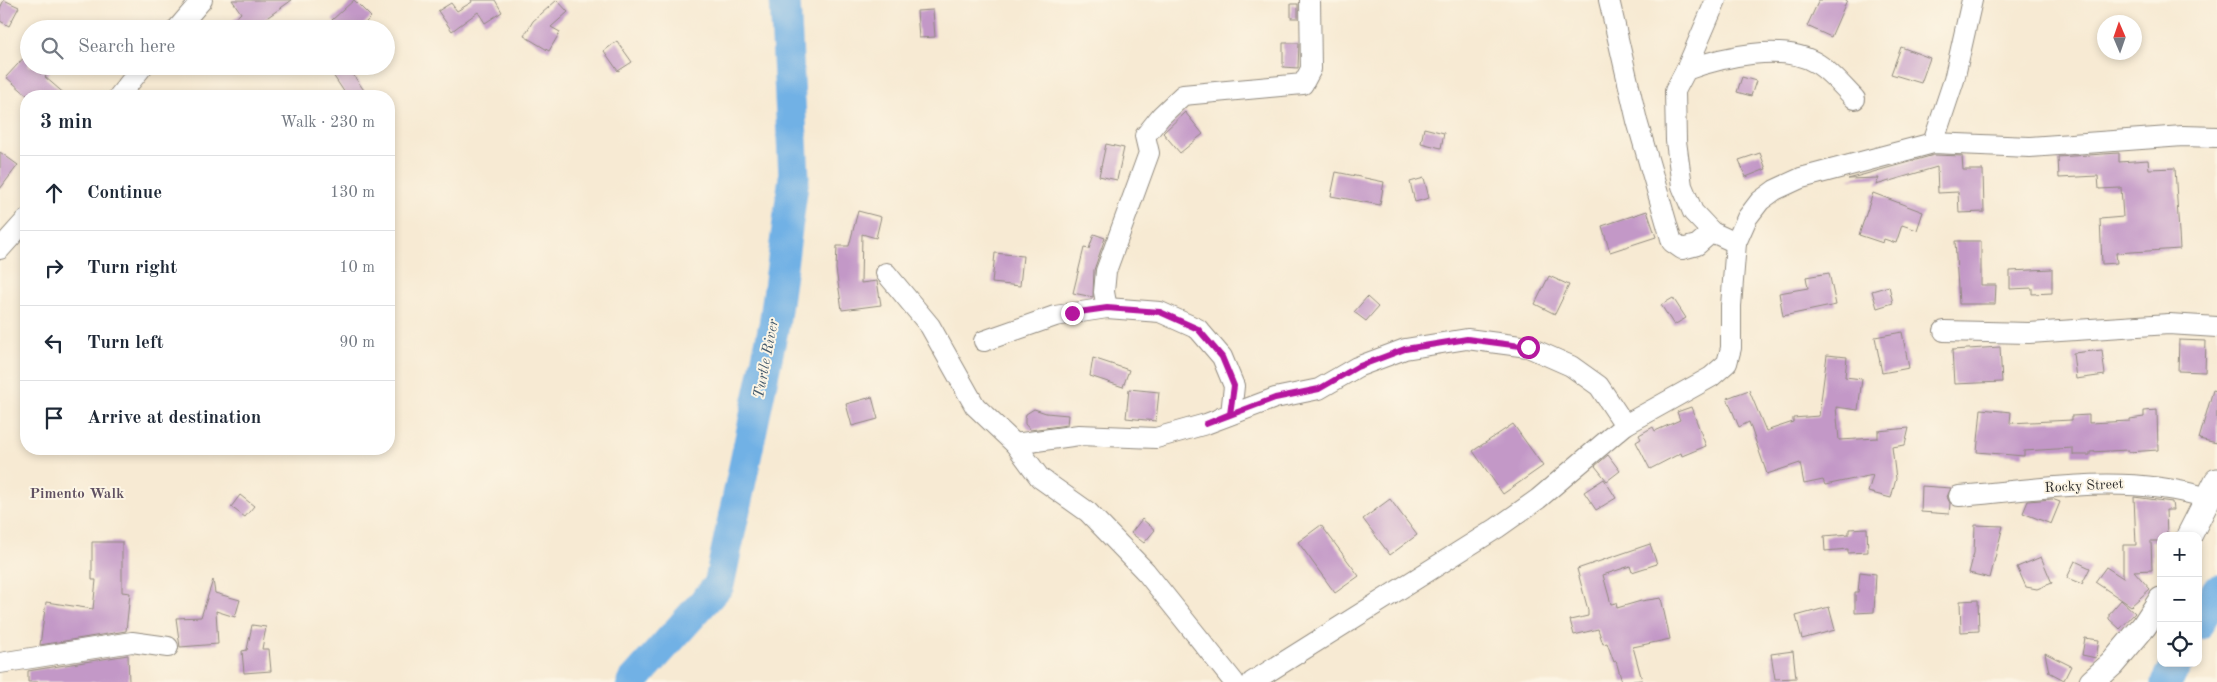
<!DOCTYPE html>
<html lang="en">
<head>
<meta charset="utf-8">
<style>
  :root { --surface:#fff; --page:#f2f2f3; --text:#1f2937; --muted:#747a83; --line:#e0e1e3 }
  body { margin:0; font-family:"Old Standard TT",serif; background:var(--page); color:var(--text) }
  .controls { position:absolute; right:15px; bottom:15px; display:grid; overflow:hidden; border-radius:10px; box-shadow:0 2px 8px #0003 }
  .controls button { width:45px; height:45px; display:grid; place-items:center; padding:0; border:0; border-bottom:1px solid var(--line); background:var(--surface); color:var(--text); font:25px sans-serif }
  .compass { position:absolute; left:2097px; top:15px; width:45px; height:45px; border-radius:50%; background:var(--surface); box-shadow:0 2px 8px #0003; rotate:358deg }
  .stop { position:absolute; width:15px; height:15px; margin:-11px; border:4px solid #b5179e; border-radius:50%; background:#fff }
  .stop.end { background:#b5179e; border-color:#fff; box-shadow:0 1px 5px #0008 }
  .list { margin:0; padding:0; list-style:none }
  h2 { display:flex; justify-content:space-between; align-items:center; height:65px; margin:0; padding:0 20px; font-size:21px }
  h2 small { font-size:16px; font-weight:400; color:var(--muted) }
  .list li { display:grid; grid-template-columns:32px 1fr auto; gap:15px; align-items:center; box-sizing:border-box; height:75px; padding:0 20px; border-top:1px solid var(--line) }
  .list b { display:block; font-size:19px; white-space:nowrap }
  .list em { font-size:16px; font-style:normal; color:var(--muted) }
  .icon { flex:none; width:28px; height:28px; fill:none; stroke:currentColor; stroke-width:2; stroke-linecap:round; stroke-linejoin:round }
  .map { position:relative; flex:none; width:2217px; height:682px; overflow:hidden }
  .search { position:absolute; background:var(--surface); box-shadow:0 2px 8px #0003; left:20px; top:20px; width:375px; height:55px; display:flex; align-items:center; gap:12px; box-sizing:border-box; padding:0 18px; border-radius:28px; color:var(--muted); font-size:19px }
  .panel { position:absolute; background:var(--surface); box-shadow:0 2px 8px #0003; left:20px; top:90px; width:375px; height:365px; border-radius:20px }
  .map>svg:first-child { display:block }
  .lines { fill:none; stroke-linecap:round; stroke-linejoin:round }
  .river { stroke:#71b1e5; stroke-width:31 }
  .building { fill:#c398c7 }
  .minor-casing { stroke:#918a7f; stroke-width:22 }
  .tertiary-casing { stroke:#918a7f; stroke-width:27 }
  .minor { stroke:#fff; stroke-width:20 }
  .tertiary { stroke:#fff; stroke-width:25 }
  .route { stroke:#b5179e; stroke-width:6 }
  .labels { text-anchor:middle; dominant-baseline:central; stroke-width:4; stroke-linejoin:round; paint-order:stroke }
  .street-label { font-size:14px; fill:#2b2b2b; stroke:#fcf5e5 }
  .water-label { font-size:15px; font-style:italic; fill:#445a6c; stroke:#fcf5e5 }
  .neighbourhood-label { font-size:15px; font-weight:bold; fill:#605162; stroke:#fcf5e5 }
</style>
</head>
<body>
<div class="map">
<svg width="2217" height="682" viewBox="0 0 2217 682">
  <rect width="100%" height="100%" fill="#fcf5e5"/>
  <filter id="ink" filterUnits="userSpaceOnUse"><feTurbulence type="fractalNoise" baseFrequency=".02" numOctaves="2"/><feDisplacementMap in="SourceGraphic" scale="10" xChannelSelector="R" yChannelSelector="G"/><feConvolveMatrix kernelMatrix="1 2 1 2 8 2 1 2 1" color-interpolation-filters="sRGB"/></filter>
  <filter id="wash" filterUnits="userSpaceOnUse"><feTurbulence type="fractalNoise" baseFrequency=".0096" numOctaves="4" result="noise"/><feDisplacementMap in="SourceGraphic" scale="20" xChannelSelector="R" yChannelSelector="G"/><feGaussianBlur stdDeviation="1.12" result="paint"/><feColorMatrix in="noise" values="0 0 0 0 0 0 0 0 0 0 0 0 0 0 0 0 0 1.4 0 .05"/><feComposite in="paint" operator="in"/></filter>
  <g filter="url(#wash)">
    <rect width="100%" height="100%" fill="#f7ead3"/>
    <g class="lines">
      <g class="river">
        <polyline points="2198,625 2217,590"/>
        <polyline points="632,682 719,585 774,325 794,177 785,0"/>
        <polyline points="2167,682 2177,663"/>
      </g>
    </g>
    <g id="blocks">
      <g class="building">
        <polygon points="4,0 19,7 9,26 0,21 0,8"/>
        <polygon points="232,0 292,0 251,29 224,29 241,13"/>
        <polygon points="354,0 371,17 359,29 341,29 332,20"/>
        <polygon points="471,0 495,0 502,12 485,23 478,12 452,31 438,11 451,3 457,11 472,2"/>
        <polygon points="557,0 568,12 551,27 560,32 549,51 524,36 533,21"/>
        <polygon points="1819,0 1847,0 1831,37 1807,26"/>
        <rect x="1291" y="4" width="7" height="14"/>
        <polygon points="933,10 935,37 919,38 917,11"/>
        <polygon points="617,41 632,62 618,71 604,51"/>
        <polygon points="1283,43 1299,43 1298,68 1283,67"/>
        <polygon points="1901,47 1930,58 1921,83 1891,74"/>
        <polygon points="29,52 29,66 54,66 45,77 67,96 28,96 6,77"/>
        <polygon points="327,66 347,66 368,96 347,96"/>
        <polygon points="1742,77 1756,81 1751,96 1737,92"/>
        <polygon points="1185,112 1203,134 1180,153 1163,133"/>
        <polygon points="1424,128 1444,133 1441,148 1421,143"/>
        <polygon points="1106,144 1124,148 1117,180 1099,176"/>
        <polygon points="0,152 18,165 0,189"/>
        <polygon points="1760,153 1766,169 1746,177 1739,160"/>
        <polygon points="2119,153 2119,162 2148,160 2149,169 2175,168 2180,249 2116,253 2117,263 2102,264 2100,219 2123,217 2121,188 2099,189 2098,176 2059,178 2058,157"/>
        <polygon points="1934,155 1962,156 1963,170 1983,170 1984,212 1959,213 1958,192 1938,193 1937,167 1876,185 1879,178 1848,179"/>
        <polygon points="1336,172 1384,182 1380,205 1331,196"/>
        <polygon points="1424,178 1429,198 1415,202 1410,182"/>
        <polygon points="1873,193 1923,212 1917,230 1902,225 1896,243 1884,239 1883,243 1859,235"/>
        <polygon points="858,211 881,217 876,238 862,234 861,283 877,281 881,305 842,310 836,269 837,246 849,246"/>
        <polygon points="1647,211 1656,237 1610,252 1602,226"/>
        <polygon points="1094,234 1105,238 1094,270 1093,297 1073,293 1084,248 1089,249"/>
        <polygon points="1955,241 1981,241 1981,285 1996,285 1995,304 1959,304"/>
        <polygon points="995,253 1023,256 1020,286 992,283"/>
        <polygon points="2052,269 2052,293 2032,294 2032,288 2010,289 2010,271"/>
        <polygon points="1829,273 1836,305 1783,316 1779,293 1808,288 1806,277"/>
        <polygon points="1549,276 1569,285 1555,314 1535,304"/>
        <polygon points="1889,286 1893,303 1877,308 1872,291"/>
        <polygon points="1367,297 1378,307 1366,321 1354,312"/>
        <polygon points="1673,298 1686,318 1674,325 1661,305"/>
        <polygon points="1902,332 1909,368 1882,373 1875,337"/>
        <polygon points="2179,340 2206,341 2205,372 2178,371"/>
        <polygon points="2000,347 2002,382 1954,384 1952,350"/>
        <polygon points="2102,350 2105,375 2076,379 2073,353"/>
        <polygon points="1827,355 1847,357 1845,377 1862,379 1858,410 1836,407 1839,440 1878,438 1878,431 1909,428 1905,445 1892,447 1896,479 1891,498 1868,492 1873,475 1825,485 1823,480 1804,484 1800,463 1767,474 1749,422 1739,427 1727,398 1749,390 1766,431 1793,422 1793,418 1819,416"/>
        <polygon points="1093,358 1129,370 1123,387 1090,376"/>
        <polygon points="1129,389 1159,392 1156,421 1126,418"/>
        <polygon points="2213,390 2217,391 2217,443 2199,439"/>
        <polygon points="872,397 878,419 852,426 846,404"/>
        <polygon points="1691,407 1706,446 1682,456 1681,453 1650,469 1636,442 1641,439 1639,435 1653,427 1655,431 1680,420 1677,412"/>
        <polygon points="1034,409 1046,413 1068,415 1067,425 1030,430 1025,424 1025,419 1026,414"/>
        <polygon points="1981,409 2011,412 2010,423 2072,420 2072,416 2089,415 2089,423 2130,421 2130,419 2144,417 2144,411 2157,410 2158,450 2128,452 2128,450 2090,452 2090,455 2073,455 2073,448 2024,451 2024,456 1977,452"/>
        <polygon points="1513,424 1543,466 1503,494 1473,451"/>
        <polygon points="1608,455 1620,471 1607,481 1595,466"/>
        <polygon points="1604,479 1616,498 1596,510 1584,492"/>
        <polygon points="1922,486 1951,488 1947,497 1950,503 1949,514 1921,512"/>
        <polygon points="240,495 254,506 245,517 231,507"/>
        <polygon points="2134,497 2172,502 2173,510 2166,510 2167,536 2161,536 2161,541 2151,541 2152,570 2134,571 2150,589 2131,606 2095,582 2106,567 2123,578 2123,545 2136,545"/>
        <polygon points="1390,499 1417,535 1390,555 1363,519"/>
        <polygon points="2052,499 2060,502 2051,524 2023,513 2028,501"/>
        <polygon points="1142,519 1155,530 1144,543 1131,533"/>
        <polygon points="1321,525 1359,576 1335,593 1298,542"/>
        <polygon points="1975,525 2003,526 1990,578 1969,573 1974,553"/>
        <polygon points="1867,528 1868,552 1848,553 1848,549 1825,551 1824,536 1849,534 1849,529"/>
        <polygon points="92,542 122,542 122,592 130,593 126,631 40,645 46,602 93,609 96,580 92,580"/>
        <polygon points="1650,544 1657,564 1632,572 1630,566 1603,575 1611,604 1616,603 1617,608 1641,601 1661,598 1670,639 1633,647 1642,680 1622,682 1616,661 1614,662 1607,643 1603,644 1598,629 1574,635 1570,620 1588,616 1588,610 1577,569"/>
        <polygon points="2041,557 2052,583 2037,589 2026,587 2017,567"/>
        <polygon points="2075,561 2090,568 2082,584 2067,578"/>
        <polygon points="1860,572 1876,574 1874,612 1855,613 1855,592 1858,592"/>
        <polygon points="213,580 215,593 240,600 235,617 216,611 218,644 180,647 176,618 201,617"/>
        <polygon points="1978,600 1979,631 1961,632 1960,601"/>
        <polygon points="2121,600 2135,613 2120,629 2109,619 2109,614"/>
        <polygon points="1829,607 1835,630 1802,639 1796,616"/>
        <polygon points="252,625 266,627 262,649 269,649 271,671 244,673 242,651 247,650"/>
        <polygon points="2085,638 2099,640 2096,658 2082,655"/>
        <polygon points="1793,651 1796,678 1775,679 1771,654"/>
        <polygon points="2045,653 2071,666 2064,680 2049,672"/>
        <polygon points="128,655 129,682 28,682 28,671"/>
      </g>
    </g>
  </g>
  <g filter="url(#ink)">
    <use href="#blocks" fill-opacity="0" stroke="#918a7f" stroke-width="1"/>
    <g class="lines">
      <g class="minor-casing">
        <g id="minor">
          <polyline points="1609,0 1637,121 1672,242 1682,249 1697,245 1712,232"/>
          <polyline points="177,29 202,0"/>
          <polyline points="1686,70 1716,0"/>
          <polyline points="119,96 143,66"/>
          <polyline points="1933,143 1954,80 1972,0"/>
          <path d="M1736,243L1712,232L1693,212L1682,186L1676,141L1675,91L1686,70C1722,57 1784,42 1818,64C1832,73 1844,88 1855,99"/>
          <polyline points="0,249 26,220"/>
          <polyline points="886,273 930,326 975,406 1015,444 1040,478 1088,512 1146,572 1234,682"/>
          <polyline points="1107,308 1104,292 1106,271 1149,153 1145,136 1161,116 1183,95 1303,84 1311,69 1310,0"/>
          <polyline points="1944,331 2029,333 2169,324 2217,327"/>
          <polyline points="984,341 1055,316 1107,308 1160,312 1198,329 1222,357 1234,386 1231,414 1220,418"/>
          <polyline points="1015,444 1079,435 1156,438 1206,424 1275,398 1319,389 1357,367 1405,349 1467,339 1528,347 1571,366 1599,386 1625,425"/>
          <path d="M1959,496C2044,489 2125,473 2208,498"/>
          <polyline points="0,663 132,642 168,647"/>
          <polyline points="1252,682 1497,528 1538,499 1625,425 1711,377 1727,363 1731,348 1731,306 1736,243 1747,218 1760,201 1775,190 1801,178 1933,143 2030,147 2183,136 2217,137"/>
        </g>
      </g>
      <g class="tertiary-casing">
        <g id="tertiary">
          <polyline points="2189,536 2217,481"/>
          <polyline points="2092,682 2112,664 2144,626 2161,600"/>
        </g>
      </g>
      <use href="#minor" class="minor"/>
      <use href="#tertiary" class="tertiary"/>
    </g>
  </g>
  <g class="lines" filter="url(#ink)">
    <polyline class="route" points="1072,313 1107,308 1160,312 1198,329 1222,357 1234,386 1230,414 1206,424 1275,398 1319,389 1357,367 1405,349 1467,339 1528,347"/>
  </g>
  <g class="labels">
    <g class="street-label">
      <text transform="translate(2084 486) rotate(-3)">Rocky Street</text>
    </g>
    <g class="water-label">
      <text transform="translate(767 359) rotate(-79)">Turtle River</text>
    </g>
    <g class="neighbourhood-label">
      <text x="77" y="494">Pimento Walk</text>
    </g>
  </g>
</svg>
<div class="controls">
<button>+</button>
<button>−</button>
<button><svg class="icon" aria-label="locate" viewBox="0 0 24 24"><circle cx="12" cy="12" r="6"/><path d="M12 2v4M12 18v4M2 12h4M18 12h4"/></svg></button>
</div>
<svg class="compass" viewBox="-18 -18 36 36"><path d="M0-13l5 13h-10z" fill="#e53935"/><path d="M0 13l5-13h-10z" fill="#747a83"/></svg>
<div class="stop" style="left:1528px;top:347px"></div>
<div class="stop end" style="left:1072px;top:313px"></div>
<div class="search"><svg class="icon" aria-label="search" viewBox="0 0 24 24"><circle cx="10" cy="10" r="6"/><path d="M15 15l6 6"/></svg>Search here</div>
<section class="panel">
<h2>3 min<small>Walk · 230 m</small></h2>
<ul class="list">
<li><svg class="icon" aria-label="ahead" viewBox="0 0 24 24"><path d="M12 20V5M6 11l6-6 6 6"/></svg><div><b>Continue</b></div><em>130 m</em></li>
<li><svg class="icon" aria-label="right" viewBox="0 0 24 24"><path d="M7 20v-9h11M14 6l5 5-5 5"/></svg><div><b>Turn right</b></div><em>10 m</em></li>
<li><svg class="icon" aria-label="left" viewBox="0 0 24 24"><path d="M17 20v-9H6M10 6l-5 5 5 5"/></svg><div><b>Turn left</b></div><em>90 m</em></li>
<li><svg class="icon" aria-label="arrive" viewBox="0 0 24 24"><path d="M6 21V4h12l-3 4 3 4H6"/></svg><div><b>Arrive at destination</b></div></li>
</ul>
</section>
</div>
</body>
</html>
